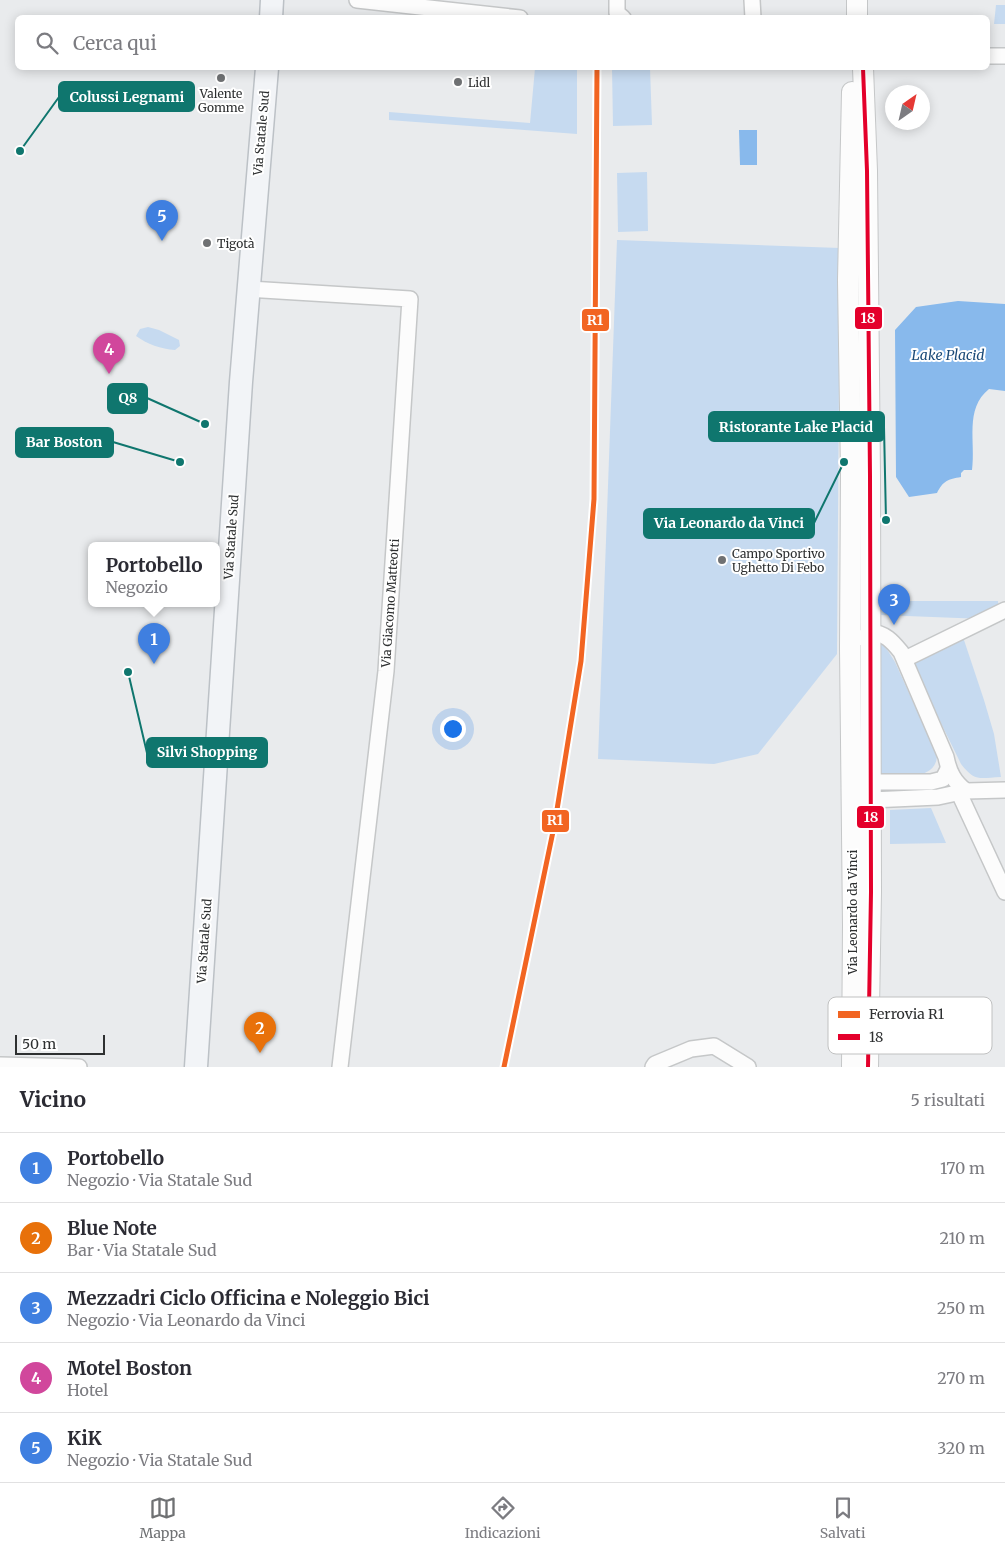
<!DOCTYPE html>
<html lang="it">
<head>
<meta charset="utf-8">
<style>
  :root { --surface:#fff; --page:#f7f7f7; --text:#2b2b33; --muted:#7c7c81; --line:#e1e1e2; --accent:#6f7173 }
  body { margin:0; font-family:Merriweather,serif; background:var(--page); color:var(--text) }
  .compass { position:absolute; left:885px; top:85px; width:45px; height:45px; border-radius:50%; background:var(--surface); box-shadow:0 2px 12px #0003; rotate:34deg }
  .scale { position:absolute; left:15px; bottom:12px; width:90px; box-sizing:border-box; padding-left:5px; border:2px solid #2e3031; border-top:0; font-size:14px; line-height:18px; white-space:nowrap; color:#2e3031; -webkit-text-stroke:4px #fff; paint-order:stroke }
  .you { position:absolute; left:452px; top:728px; width:18px; height:18px; margin:-12px; border:4px solid #fff; border-radius:50%; background:#1a73e8; box-shadow:0 0 0 8px #1a73e833 }
  .badge { display:grid; place-items:center; width:32px; height:32px; border-radius:50%; background:var(--accent); color:#fff; font-size:16px; font-weight:700 }
  .pin { position:absolute; translate:-50% -41px; filter:drop-shadow(0 1px 2px #0008) }
  .pin::after { content:''; position:absolute; top:26px; width:18px; height:15px; background:inherit; clip-path:polygon(0 0,100% 0,50% 100%) }
  .popup { position:absolute; left:88px; top:542px; width:132px; height:65px; box-sizing:border-box; display:grid; place-content:center; border-radius:8px; background:var(--surface); filter:drop-shadow(0 1px 4px #0005); font-size:16px; white-space:nowrap; color:var(--muted) }
  .popup b { font-size:19px; color:var(--text) }
  .popup::after { content:''; position:absolute; left:50%; top:100%; margin-left:-10px; border:10px solid transparent; border-top-color:var(--surface) }
  .list { margin:0; padding:0; list-style:none }
  h2 { display:flex; justify-content:space-between; align-items:center; height:65px; margin:0; padding:0 20px; font-size:21px }
  h2 small { font-size:16px; font-weight:400; color:var(--muted) }
  .list li { display:grid; grid-template-columns:32px 1fr auto; gap:15px; align-items:center; box-sizing:border-box; height:70px; padding:0 20px; border-top:1px solid var(--line) }
  .list b { display:block; font-size:19px; white-space:nowrap }
  .list p { margin:0; font-size:16px; white-space:nowrap; color:var(--muted) }
  .list em { font-size:16px; font-style:normal; color:var(--muted) }
  .icon { flex:none; width:28px; height:28px; fill:none; stroke:currentColor; stroke-width:2; stroke-linecap:round; stroke-linejoin:round }
  .map { position:relative; flex:none; width:1005px; height:1067px; overflow:hidden }
  .search { position:absolute; background:var(--surface); box-shadow:0 2px 12px #0003; left:15px; right:15px; top:15px; height:55px; display:flex; align-items:center; gap:12px; box-sizing:border-box; padding:0 18px; border-radius:8px; color:var(--muted); font-size:19px }
  .sheet { height:415px; background:var(--surface) }
  nav { display:flex; justify-content:space-around; align-items:center; box-sizing:border-box; height:70px; border-top:1px solid var(--line); background:var(--surface); font-size:14px; color:var(--muted) }
  nav a { display:grid; justify-items:center; gap:2px }
  nav .on { color:var(--accent) }
  .map>svg:first-child { display:block }
  .green { fill:#c6daf0 }
  .water { fill:#88b9ec }
  .lines { fill:none; stroke-linecap:round; stroke-linejoin:round }
  .street-casing { stroke:#c5c7c8; stroke-width:18 }
  .secondary-casing { stroke:#c5c7c8; stroke-width:22 }
  .primary-casing { stroke:#bcc1c6; stroke-width:25 }
  .street { stroke:#fcfcfc; stroke-width:15 }
  .secondary { stroke:#fcfcfc; stroke-width:20 }
  .primary { stroke:#f2f4f7; stroke-width:22 }
  .bus-1-casing { stroke:#fff; stroke-width:8 }
  .bus-1 { stroke:#e4002b; stroke-width:4 }
  .rail-1-casing { stroke:#fff; stroke-width:9 }
  .rail-1 { stroke:#f26522; stroke-width:5 }
  .poi-dot { fill:#6f7173; stroke:#fff; stroke-width:2 }
  .labels { text-anchor:middle; dominant-baseline:central; stroke-width:4; stroke-linejoin:round; paint-order:stroke }
  .poi-label { font-size:12px; fill:#2e3031; stroke:#fff; text-anchor:start }
  .street-label { font-size:12px; fill:#2e3031; stroke:#fff }
  .water-label { font-size:14px; font-style:italic; fill:#1a4a78; stroke:#fff }
  .key { fill:#fff; stroke:#c0c1c1; stroke-width:1 }
  .key-label { font-size:14px; fill:#2e3031 }
  .leader { fill:none; stroke:#0f766e; stroke-width:2 }
  .callout-dot { fill:#0f766e; stroke:#fff; stroke-width:2 }
  .callout { fill:#0f766e; stroke:#0f766e; stroke-width:2 }
  .callout-label { font-size:14px; text-anchor:middle; font-weight:bold; fill:#fff }
  .line-badge { stroke:#fff; stroke-width:2 }
  .badge-label { font-size:14px; text-anchor:middle; font-weight:bold; fill:#fff }
</style>
</head>
<body>
<div class="map">
<svg width="1005" height="1067" viewBox="0 0 1005 1067">
  <rect width="100%" height="100%" fill="#e9ebed"/>
  <g class="green">
    <polygon points="996,5 1005,5 1005,24 994,24"/>
    <polygon points="535,68 577,68 577,134 389,120 389,112 530,123"/>
    <polygon points="612,68 650,68 652,125 613,126"/>
    <polygon points="647,172 648,231 618,232 617,173"/>
    <polygon points="617,240 840,248 837,654 758,754 714,764 598,759"/>
    <path d="M148,327L159,330L179,340L180,346L175,350C161,349 147,344 136,336L140,329Z"/>
    <polygon points="881,601 998,601 999,611 984,619 881,615"/>
    <path d="M963,637L984,700L994,734L1001,777C979,778 975,782 961,764L911,662Z"/>
    <path d="M878,639L888,651L895,662L937,755C937,781 898,777 880,779Z"/>
    <polygon points="931,808 946,843 890,844 890,810"/>
  </g>
  <g class="water">
    <polygon points="739,130 757,130 757,165 740,165"/>
    <path d="M958,301L1005,304V391L989,389C964,409 976,442 972,470H964L961,473V477C948,479 943,481 937,493L909,497L896,477L895,330L916,307Z"/>
  </g>
  <g class="lines">
    <g class="street-casing">
      <g id="street">
        <polyline points="357,0 520,18"/>
        <polyline points="617,0 617,13 623,18"/>
        <polyline points="752,0 753,18"/>
        <polyline points="988,56 1005,56"/>
        <polyline points="248,289 410,299 386,671 340,1067"/>
        <path d="M863,638L870,632C885,633 892,641 901,652L946,757C949,772 954,782 966,791"/>
        <polyline points="905,659 1005,610"/>
        <polyline points="862,784 871,782 931,782 943,779 948,769"/>
        <polyline points="959,793 1005,892"/>
        <polyline points="862,798 871,800 938,797 966,791 1005,790"/>
        <polyline points="0,1065 79,1067"/>
        <polyline points="653,1067 655,1064 691,1049 714,1046 748,1067"/>
      </g>
    </g>
    <g class="secondary-casing">
      <g id="secondary">
        <polyline points="857,0 857,18"/>
        <polyline points="863,68 867,171 870,476 871,892 868,1067"/>
        <polyline points="852,1067 853,925 850,649 851,473 848,280 852,92"/>
      </g>
    </g>
    <g class="primary-casing">
      <g id="primary">
        <polyline points="271,18 272,0"/>
        <polyline points="196,1067 241,382 267,68"/>
      </g>
    </g>
    <use href="#street" class="street"/>
    <use href="#secondary" class="secondary"/>
    <use href="#primary" class="primary"/>
    <g class="bus-1-casing">
      <polyline id="bus-1" points="863,68 867,171 870,476 871,892 868,1067"/>
    </g>
    <use href="#bus-1" class="bus-1"/>
    <g class="rail-1-casing">
      <polyline id="rail-1" points="504,1067 555,822 581,661 594,499 597,68"/>
    </g>
    <use href="#rail-1" class="rail-1"/>
  </g>
  <g class="poi-dot">
    <circle cx="221" cy="78" r="5"/>
    <circle cx="458" cy="82" r="5"/>
    <circle cx="207" cy="243" r="5"/>
    <circle cx="722" cy="560" r="5"/>
  </g>
  <g class="labels">
    <g class="poi-label">
      <text x="468" y="82">Lidl</text>
      <text x="221" y="93" text-anchor="middle">Valente<tspan x="221" dy="14">Gomme</tspan></text>
      <text x="217" y="243">Tigotà</text>
      <text x="732" y="553">Campo Sportivo<tspan x="732" dy="14">Ughetto Di Febo</tspan></text>
    </g>
    <g class="street-label">
      <text transform="translate(261 133) rotate(-85)">Via Statale Sud</text>
      <text transform="translate(231 537) rotate(-86)">Via Statale Sud</text>
      <text transform="translate(390 603) rotate(-86)">Via Giacomo Matteotti</text>
      <text transform="translate(852 912) rotate(-90)">Via Leonardo da Vinci</text>
      <text transform="translate(204 941) rotate(-86)">Via Statale Sud</text>
    </g>
    <g class="water-label">
      <text x="948" y="355">Lake Placid</text>
    </g>
  </g>
  <rect x="828" y="997" width="164" height="57" rx="8" class="key"/>
  <rect x="838" y="1011" width="22" height="7" fill="#f26522"/>
  <rect x="838" y="1034" width="22" height="6" fill="#e4002b"/>
  <g class="key-label">
    <text x="869" y="1019">Ferrovia R1</text>
    <text x="869" y="1042">18</text>
  </g>
  <path class="leader" d="M20 151L59 97M205 424L147 398M886 520L884 427M180 462L113 442M844 462L814 523M128 672L147 753"/>
  <g class="callout-dot">
    <circle cx="20" cy="151" r="5"/>
    <circle cx="205" cy="424" r="5"/>
    <circle cx="886" cy="520" r="5"/>
    <circle cx="180" cy="462" r="5"/>
    <circle cx="844" cy="462" r="5"/>
    <circle cx="128" cy="672" r="5"/>
  </g>
  <g class="callout">
    <rect x="59" y="82" width="135" height="29" rx="5"/>
    <rect x="108" y="384" width="39" height="29" rx="5"/>
    <rect x="709" y="412" width="175" height="29" rx="5"/>
    <rect x="16" y="428" width="97" height="29" rx="5"/>
    <rect x="644" y="509" width="170" height="29" rx="5"/>
    <rect x="147" y="738" width="120" height="29" rx="5"/>
  </g>
  <g class="callout-label">
    <text x="127" y="102">Colussi Legnami</text>
    <text x="128" y="403">Q8</text>
    <text x="796" y="432">Ristorante Lake Placid</text>
    <text x="64" y="447">Bar Boston</text>
    <text x="729" y="528">Via Leonardo da Vinci</text>
    <text x="207" y="757">Silvi Shopping</text>
  </g>
  <g class="line-badge">
    <rect x="854" y="306" width="29" height="24" rx="5" fill="#e4002b"/>
    <rect x="581" y="308" width="29" height="24" rx="5" fill="#f26522"/>
    <rect x="856" y="805" width="29" height="24" rx="5" fill="#e4002b"/>
    <rect x="541" y="809" width="29" height="24" rx="5" fill="#f26522"/>
  </g>
  <g class="badge-label">
    <text x="868" y="323">18</text>
    <text x="595" y="325">R1</text>
    <text x="871" y="822">18</text>
    <text x="555" y="825">R1</text>
  </g>
</svg>
<svg class="compass" viewBox="-18 -18 36 36"><path d="M0-13l5 13h-10z" fill="#e53935"/><path d="M0 13l5-13h-10z" fill="#7c7c81"/></svg>
<div class="scale">50 m</div>
<div class="you"></div>
<div class="pin badge" style="left:154px;top:664px;background:#3f7fe0">1</div>
<div class="popup"><b>Portobello</b>Negozio</div>
<div class="pin badge" style="left:260px;top:1053px;background:#e8710a">2</div>
<div class="pin badge" style="left:894px;top:625px;background:#3f7fe0">3</div>
<div class="pin badge" style="left:109px;top:374px;background:#d1479c">4</div>
<div class="pin badge" style="left:162px;top:241px;background:#3f7fe0">5</div>
<div class="search"><svg class="icon" aria-label="search" viewBox="0 0 24 24"><circle cx="10" cy="10" r="6"/><path d="M15 15l6 6"/></svg>Cerca qui</div>
</div>
<section class="sheet">
<h2>Vicino<small>5 risultati</small></h2>
<ul class="list">
<li><span class="badge" style="background:#3f7fe0">1</span><div><b>Portobello</b><p>Negozio · Via Statale Sud</p></div><em>170 m</em></li>
<li><span class="badge" style="background:#e8710a">2</span><div><b>Blue Note</b><p>Bar · Via Statale Sud</p></div><em>210 m</em></li>
<li><span class="badge" style="background:#3f7fe0">3</span><div><b>Mezzadri Ciclo Officina e Noleggio Bici</b><p>Negozio · Via Leonardo da Vinci</p></div><em>250 m</em></li>
<li><span class="badge" style="background:#d1479c">4</span><div><b>Motel Boston</b><p>Hotel</p></div><em>270 m</em></li>
<li><span class="badge" style="background:#3f7fe0">5</span><div><b>KiK</b><p>Negozio · Via Statale Sud</p></div><em>320 m</em></li>
</ul>
</section>
<nav>
<a class="on"><svg class="icon" aria-label="map" viewBox="0 0 24 24"><path d="M3 6l6-2 6 2 6-2v14l-6 2-6-2-6 2zM9 4v14M15 6v14"/></svg>Mappa</a>
<a><svg class="icon" aria-label="directions" viewBox="0 0 24 24"><path d="M12 3l9 9-9 9-9-9zM9 14v-3h6M13 9l2 2-2 2"/></svg>Indicazioni</a>
<a><svg class="icon" aria-label="saved" viewBox="0 0 24 24"><path d="M7 4h10v16l-5-4-5 4z"/></svg>Salvati</a>
</nav>
</body>
</html>
